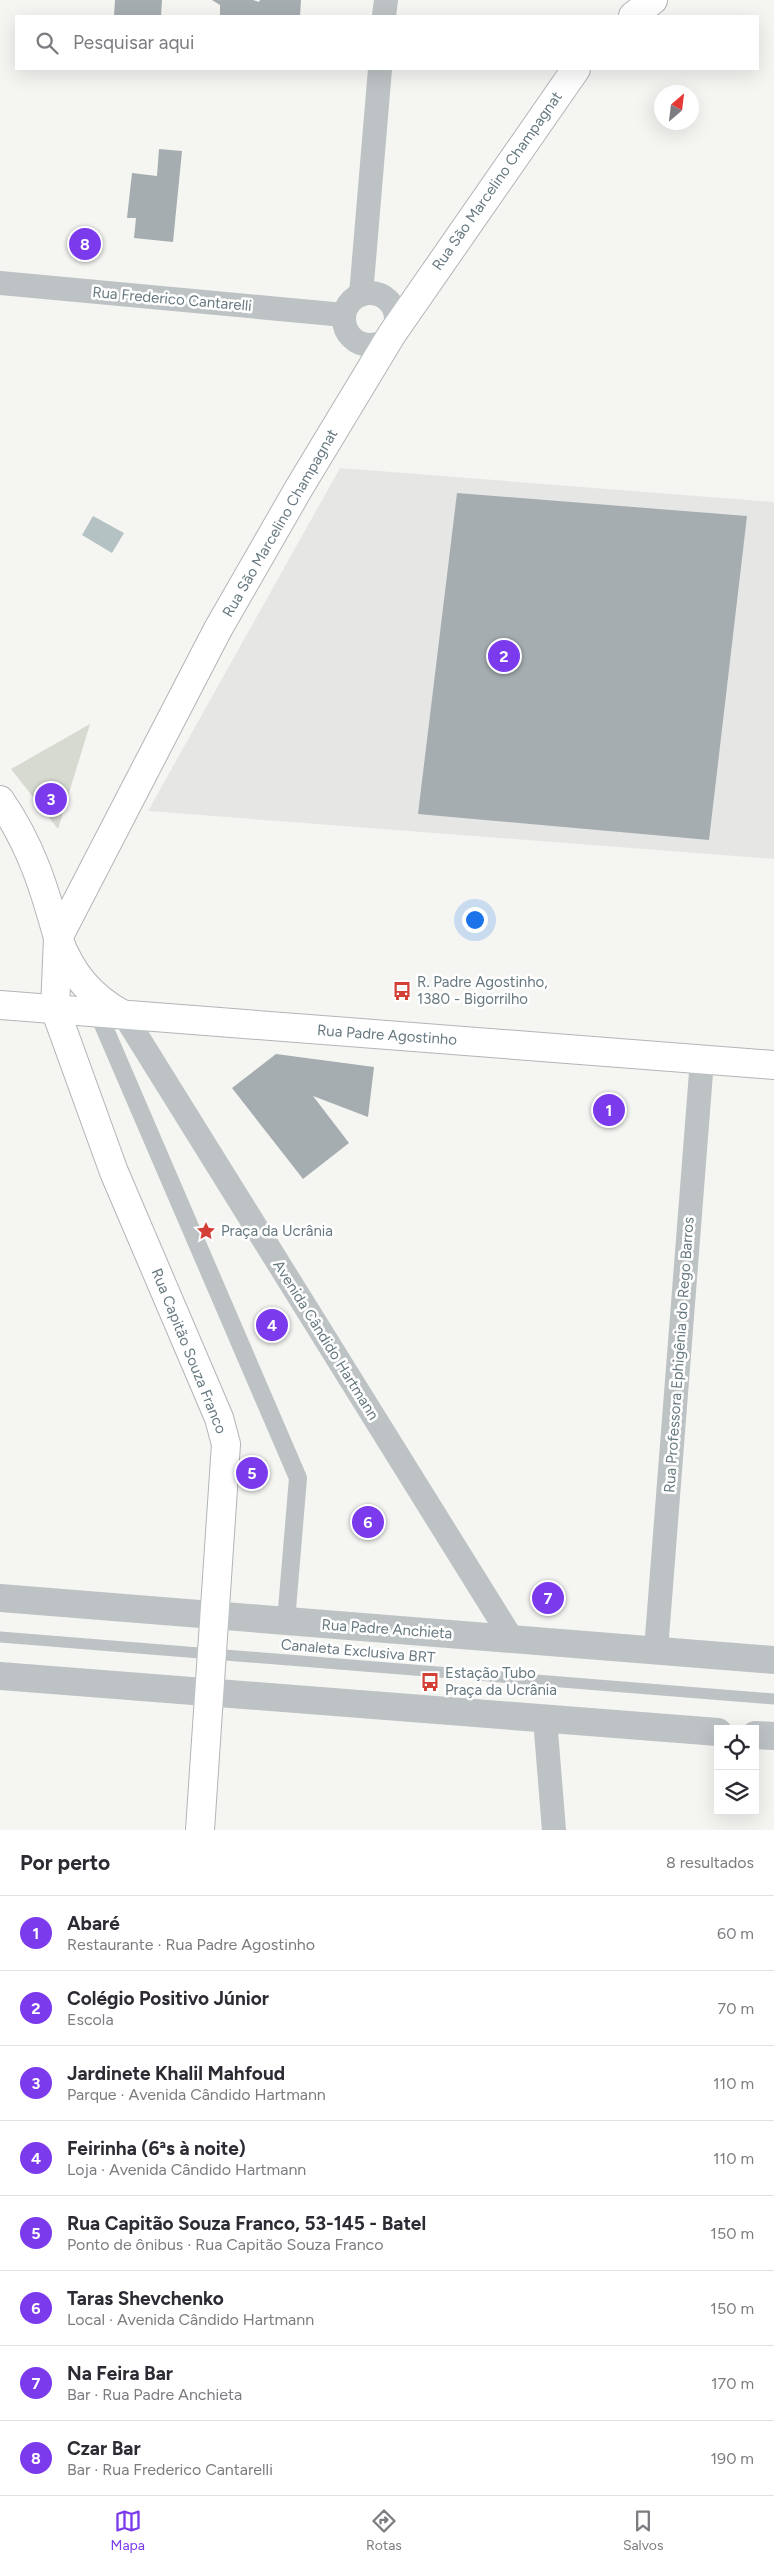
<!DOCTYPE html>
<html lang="pt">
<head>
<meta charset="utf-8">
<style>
  :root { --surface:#fff; --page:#f7f7f7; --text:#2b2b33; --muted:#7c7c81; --line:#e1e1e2; --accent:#7c3aed }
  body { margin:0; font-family:Figtree,sans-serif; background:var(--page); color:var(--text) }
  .controls { position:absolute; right:15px; bottom:15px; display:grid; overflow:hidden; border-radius:0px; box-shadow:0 5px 20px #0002 }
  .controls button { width:45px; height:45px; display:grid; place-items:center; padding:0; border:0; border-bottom:1px solid var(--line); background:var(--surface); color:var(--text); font:25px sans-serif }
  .compass { position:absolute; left:654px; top:85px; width:45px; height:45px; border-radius:50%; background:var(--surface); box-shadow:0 5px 20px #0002; rotate:28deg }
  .you { position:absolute; left:474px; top:919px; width:18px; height:18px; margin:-12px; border:4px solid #fff; border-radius:50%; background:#1a73e8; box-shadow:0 0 0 8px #1a73e833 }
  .badge { display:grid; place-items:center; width:32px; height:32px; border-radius:50%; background:var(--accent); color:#fff; font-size:16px; font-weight:700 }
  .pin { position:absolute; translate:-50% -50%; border:2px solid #fff; box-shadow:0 1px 5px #0006 }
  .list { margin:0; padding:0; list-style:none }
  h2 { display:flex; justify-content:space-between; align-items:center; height:65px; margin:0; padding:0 20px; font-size:21px }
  h2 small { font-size:16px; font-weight:400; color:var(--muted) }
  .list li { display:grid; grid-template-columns:32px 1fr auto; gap:15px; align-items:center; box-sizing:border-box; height:75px; padding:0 20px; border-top:1px solid var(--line) }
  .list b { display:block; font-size:19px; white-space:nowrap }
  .list p { margin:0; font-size:16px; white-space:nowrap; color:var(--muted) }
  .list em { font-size:16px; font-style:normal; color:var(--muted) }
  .icon { flex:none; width:28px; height:28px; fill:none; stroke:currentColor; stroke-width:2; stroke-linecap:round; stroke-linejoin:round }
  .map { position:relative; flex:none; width:774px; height:1830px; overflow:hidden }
  .search { position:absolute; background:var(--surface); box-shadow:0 5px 20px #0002; left:15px; right:15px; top:15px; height:55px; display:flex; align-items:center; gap:12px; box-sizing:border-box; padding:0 18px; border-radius:0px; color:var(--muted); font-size:19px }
  .sheet { height:665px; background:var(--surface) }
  nav { display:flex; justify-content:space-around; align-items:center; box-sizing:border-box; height:70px; border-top:1px solid var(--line); background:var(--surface); font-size:14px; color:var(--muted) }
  nav a { display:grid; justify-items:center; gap:2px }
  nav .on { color:var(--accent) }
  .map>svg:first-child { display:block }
  .built { fill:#e6e6e5 }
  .green { fill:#d6dad1 }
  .water { fill:#b5c2c4 }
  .building { fill:#a5adb0 }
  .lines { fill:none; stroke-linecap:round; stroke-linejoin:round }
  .secondary-casing { stroke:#afb6b8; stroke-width:30 }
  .primary-casing { stroke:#b0b6b8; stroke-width:30 }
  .service { stroke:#bdc2c4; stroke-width:11 }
  .pedestrian { stroke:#bdc2c4; stroke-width:18 }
  .minor { stroke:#bdc2c4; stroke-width:24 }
  .tertiary { stroke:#bdc2c4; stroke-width:28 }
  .secondary { stroke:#fff; stroke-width:28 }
  .primary { stroke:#fff; stroke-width:28 }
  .labels { text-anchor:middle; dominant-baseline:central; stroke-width:5; stroke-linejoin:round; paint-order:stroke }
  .street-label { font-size:15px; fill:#677980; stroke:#fff }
  .poi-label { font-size:15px; fill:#677980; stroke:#fff; text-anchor:start }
</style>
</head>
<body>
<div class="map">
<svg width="774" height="1830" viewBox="0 0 774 1830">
  <rect width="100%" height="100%" fill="#f5f5f2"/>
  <polygon class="built" points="340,468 774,502 774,859 148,811"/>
  <polygon class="green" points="90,724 58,829 11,769"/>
  <polygon class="water" points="93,516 124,533 112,553 82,535"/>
  <g class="building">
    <polygon points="115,0 162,0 161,16 114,16"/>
    <polygon points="212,0 253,0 259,2 260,0 301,0 300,16 220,16 220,5"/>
    <polygon points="159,149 182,151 173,242 134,238 136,218 127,218 132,173 157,176"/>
    <polygon points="457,493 747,516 709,840 418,814"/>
    <polygon points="276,1054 374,1067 368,1117 313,1096 349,1143 303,1179 232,1088"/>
  </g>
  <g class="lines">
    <g class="secondary-casing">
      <g id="secondary">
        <polyline points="633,16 653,0"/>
        <path d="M0,800C31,845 44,887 58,938"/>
        <polyline points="200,1830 226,1444 219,1418 114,1172 55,1009 58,938 218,629 299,488 392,334 576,69"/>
      </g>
    </g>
    <g class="primary-casing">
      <g id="primary">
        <path d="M58,938C71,973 90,996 122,1014"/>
        <polyline points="0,1005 774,1065"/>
      </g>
    </g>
    <polyline class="service" points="0,1637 774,1699"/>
    <polyline class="pedestrian" points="98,1013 298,1478 286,1621"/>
    <g class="minor">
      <polyline points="384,16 386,0"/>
      <polyline points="0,283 344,315"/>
      <circle cx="370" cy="319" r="26"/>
      <polyline points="361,295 380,69"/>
      <polyline points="124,1015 512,1639"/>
      <polyline points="656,1650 702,1060"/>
      <polyline points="545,1719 554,1830"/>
    </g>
    <g class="tertiary">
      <polyline points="0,1598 774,1660"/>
      <polyline points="0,1676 718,1732"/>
      <polyline points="755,1735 774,1736"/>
    </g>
    <use href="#secondary" class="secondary"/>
    <use href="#primary" class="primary"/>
  </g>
  <defs>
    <g id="bus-bare" transform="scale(1.5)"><path d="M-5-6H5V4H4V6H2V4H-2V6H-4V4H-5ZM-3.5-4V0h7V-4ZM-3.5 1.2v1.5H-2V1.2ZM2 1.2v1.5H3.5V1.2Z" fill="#d34035" stroke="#fff" stroke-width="2.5" paint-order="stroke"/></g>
    <g id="sight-bare" transform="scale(1.5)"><path d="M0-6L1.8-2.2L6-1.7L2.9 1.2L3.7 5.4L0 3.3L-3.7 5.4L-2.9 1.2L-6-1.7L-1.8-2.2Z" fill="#d34035" stroke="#fff" stroke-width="2.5" paint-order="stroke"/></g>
  </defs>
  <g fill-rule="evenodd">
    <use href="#bus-bare" x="402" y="991"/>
    <use href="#sight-bare" x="206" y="1231"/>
    <use href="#bus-bare" x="430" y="1682"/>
  </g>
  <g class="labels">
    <g class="street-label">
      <text transform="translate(497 181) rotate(-55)">Rua São Marcelino Champagnat</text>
      <text transform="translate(172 299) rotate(5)">Rua Frederico Cantarelli</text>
      <text transform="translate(280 523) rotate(-60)">Rua São Marcelino Champagnat</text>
      <text transform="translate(387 1035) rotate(4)">Rua Padre Agostinho</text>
      <text transform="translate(326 1340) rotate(58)">Avenida Cândido Hartmann</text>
      <text transform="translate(189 1351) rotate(68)">Rua Capitão Souza Franco</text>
      <text transform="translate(679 1355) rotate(-86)">Rua Professora Ephigênia do Rego Barros</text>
      <text transform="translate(387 1629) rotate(4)">Rua Padre Anchieta</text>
      <text transform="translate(358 1651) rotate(5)">Canaleta Exclusiva BRT</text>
    </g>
    <g class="poi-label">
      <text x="417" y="982">R. Padre Agostinho,<tspan x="417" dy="17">1380 - Bigorrilho</tspan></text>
      <text x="221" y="1231">Praça da Ucrânia</text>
      <text x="445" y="1673">Estação Tubo<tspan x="445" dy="17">Praça da Ucrânia</tspan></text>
    </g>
  </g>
</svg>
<div class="controls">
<button><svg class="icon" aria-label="locate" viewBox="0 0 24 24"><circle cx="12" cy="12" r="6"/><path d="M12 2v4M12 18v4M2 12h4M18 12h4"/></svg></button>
<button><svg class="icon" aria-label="layers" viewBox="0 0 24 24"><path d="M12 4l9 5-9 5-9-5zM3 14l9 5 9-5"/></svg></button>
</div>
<svg class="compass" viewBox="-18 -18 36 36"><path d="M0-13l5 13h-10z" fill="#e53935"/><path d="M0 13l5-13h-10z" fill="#7c7c81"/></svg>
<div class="you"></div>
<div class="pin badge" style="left:609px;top:1110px">1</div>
<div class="pin badge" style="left:504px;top:656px">2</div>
<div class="pin badge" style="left:51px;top:799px">3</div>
<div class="pin badge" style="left:272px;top:1325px">4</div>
<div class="pin badge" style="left:252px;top:1473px">5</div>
<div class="pin badge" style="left:368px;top:1522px">6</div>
<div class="pin badge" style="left:548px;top:1598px">7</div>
<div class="pin badge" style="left:85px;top:244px">8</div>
<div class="search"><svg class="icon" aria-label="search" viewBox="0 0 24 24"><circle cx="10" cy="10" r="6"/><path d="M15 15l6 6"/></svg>Pesquisar aqui</div>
</div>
<section class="sheet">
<h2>Por perto<small>8 resultados</small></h2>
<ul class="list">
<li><span class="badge">1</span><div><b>Abaré</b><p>Restaurante · Rua Padre Agostinho</p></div><em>60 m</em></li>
<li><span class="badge">2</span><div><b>Colégio Positivo Júnior</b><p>Escola</p></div><em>70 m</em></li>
<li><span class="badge">3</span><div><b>Jardinete Khalil Mahfoud</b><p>Parque · Avenida Cândido Hartmann</p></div><em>110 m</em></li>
<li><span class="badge">4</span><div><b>Feirinha (6ªs à noite)</b><p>Loja · Avenida Cândido Hartmann</p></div><em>110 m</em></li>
<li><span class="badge">5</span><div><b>Rua Capitão Souza Franco, 53-145 - Batel</b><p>Ponto de ônibus · Rua Capitão Souza Franco</p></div><em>150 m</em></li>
<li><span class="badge">6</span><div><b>Taras Shevchenko</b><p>Local · Avenida Cândido Hartmann</p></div><em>150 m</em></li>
<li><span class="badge">7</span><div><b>Na Feira Bar</b><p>Bar · Rua Padre Anchieta</p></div><em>170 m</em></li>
<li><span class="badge">8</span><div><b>Czar Bar</b><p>Bar · Rua Frederico Cantarelli</p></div><em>190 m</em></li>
</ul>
</section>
<nav>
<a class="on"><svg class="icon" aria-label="map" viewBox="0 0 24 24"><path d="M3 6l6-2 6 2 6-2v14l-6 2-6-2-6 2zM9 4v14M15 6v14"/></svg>Mapa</a>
<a><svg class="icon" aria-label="directions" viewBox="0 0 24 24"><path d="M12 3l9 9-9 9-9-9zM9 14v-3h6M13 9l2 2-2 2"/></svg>Rotas</a>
<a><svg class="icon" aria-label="saved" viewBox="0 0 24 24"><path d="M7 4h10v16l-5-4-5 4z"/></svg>Salvos</a>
</nav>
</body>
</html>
